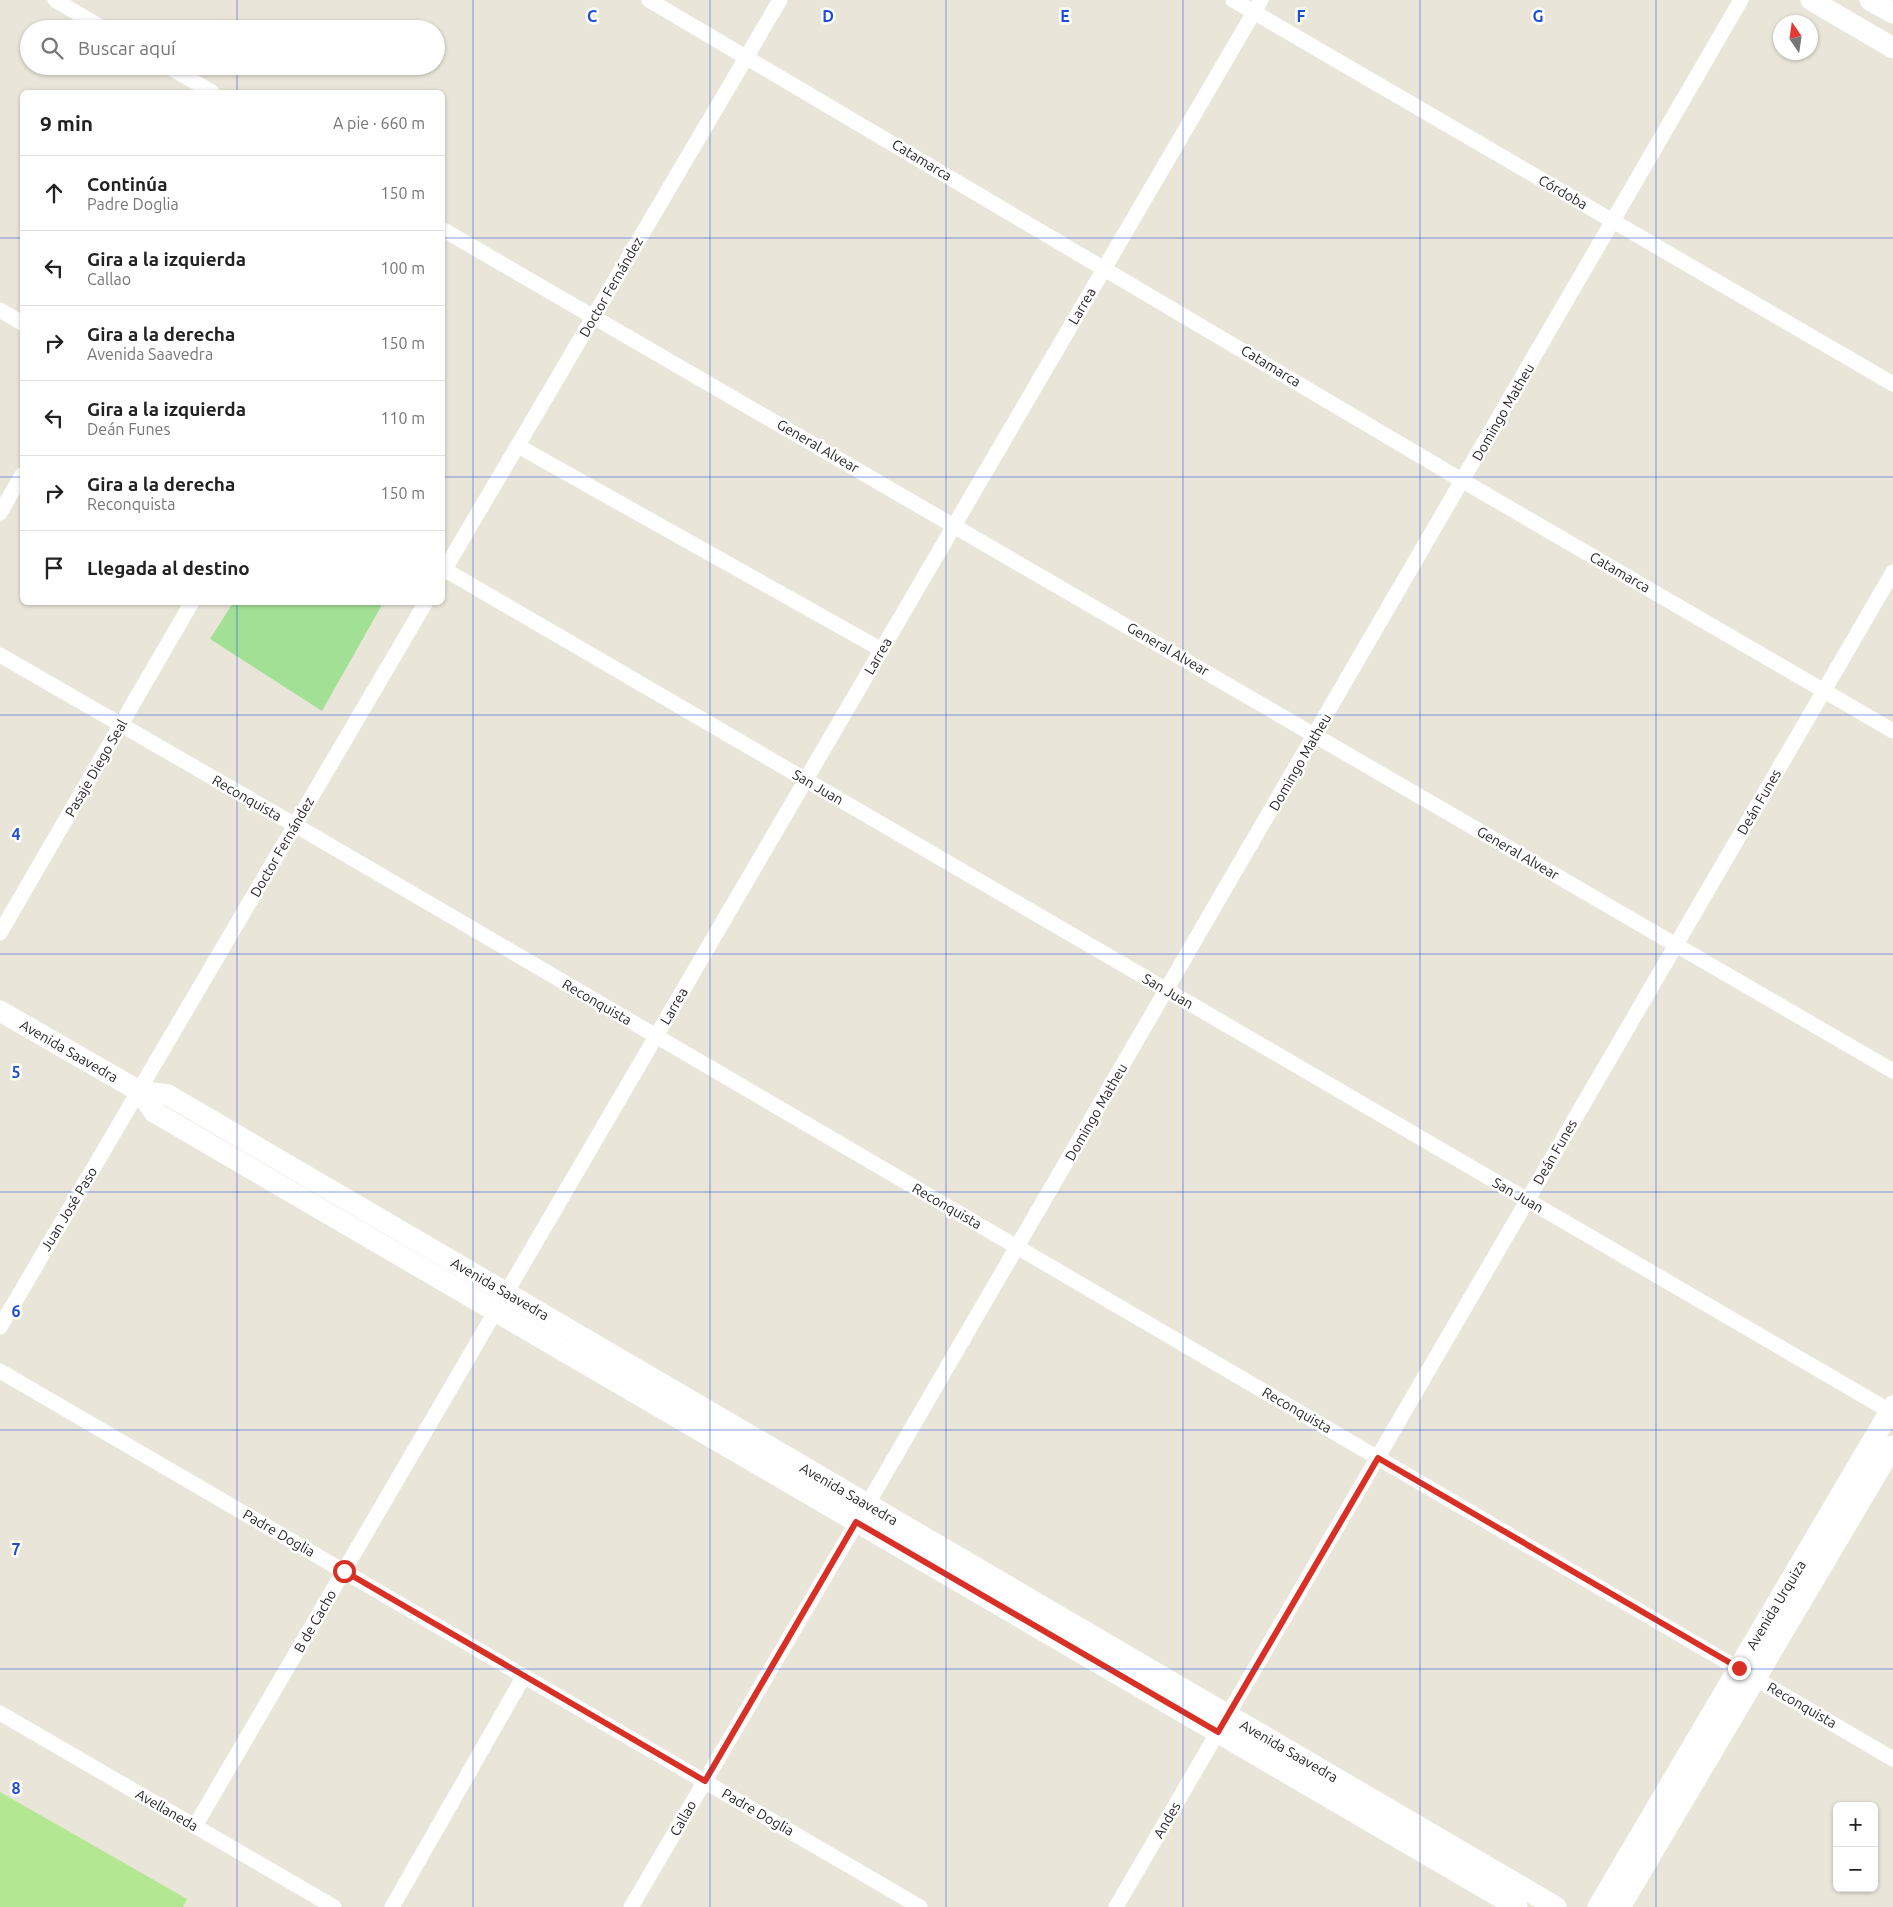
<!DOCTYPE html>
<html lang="es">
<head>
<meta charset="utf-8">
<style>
  :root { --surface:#fff; --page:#f6f6f6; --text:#222; --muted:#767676; --line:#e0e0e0 }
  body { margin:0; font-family:Ubuntu,sans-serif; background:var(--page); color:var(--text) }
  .controls { position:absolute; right:15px; bottom:15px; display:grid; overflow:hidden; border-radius:8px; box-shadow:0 1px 4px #0004 }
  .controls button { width:45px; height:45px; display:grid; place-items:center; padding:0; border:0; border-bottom:1px solid var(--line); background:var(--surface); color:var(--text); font:25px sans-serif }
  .compass { position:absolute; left:1773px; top:15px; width:45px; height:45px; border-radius:50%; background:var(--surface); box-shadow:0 1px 4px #0004; rotate:347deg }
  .stop { position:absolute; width:15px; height:15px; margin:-11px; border:4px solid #d93025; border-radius:50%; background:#fff }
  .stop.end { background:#d93025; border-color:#fff; box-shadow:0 1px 5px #0008 }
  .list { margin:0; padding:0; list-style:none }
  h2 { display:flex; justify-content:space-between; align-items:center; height:65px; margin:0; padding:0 20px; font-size:21px }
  h2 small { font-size:16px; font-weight:400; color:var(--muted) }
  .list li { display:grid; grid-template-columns:32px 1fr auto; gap:15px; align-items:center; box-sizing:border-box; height:75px; padding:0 20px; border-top:1px solid var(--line) }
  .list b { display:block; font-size:19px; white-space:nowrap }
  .list p { margin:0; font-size:16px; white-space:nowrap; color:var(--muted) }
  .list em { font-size:16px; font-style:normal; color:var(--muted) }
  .icon { flex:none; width:28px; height:28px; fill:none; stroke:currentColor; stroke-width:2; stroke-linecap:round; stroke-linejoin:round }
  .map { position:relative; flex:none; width:1893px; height:1907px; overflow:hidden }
  .search { position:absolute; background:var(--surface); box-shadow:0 1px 4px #0004; left:20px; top:20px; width:425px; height:55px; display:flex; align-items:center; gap:12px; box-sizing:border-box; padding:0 18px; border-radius:28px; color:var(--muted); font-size:19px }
  .panel { position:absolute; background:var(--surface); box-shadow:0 1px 4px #0004; left:20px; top:90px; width:425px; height:515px; border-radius:8px }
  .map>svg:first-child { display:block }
  .green { fill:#a2e096 }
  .pitch { fill:#b3e792 }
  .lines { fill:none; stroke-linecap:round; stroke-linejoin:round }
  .street { stroke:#fff; stroke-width:15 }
  .secondary { stroke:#fff; stroke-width:21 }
  .route { stroke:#d93025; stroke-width:6 }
  .grid { fill:none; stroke:#1d4ed8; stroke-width:1; stroke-opacity:0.55 }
  .labels { text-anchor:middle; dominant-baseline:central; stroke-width:5; stroke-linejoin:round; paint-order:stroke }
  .street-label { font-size:14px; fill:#272727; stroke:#fff }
  .grid-label { font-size:16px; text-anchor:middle; font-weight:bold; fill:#1d4ed8; stroke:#fff; stroke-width:5; stroke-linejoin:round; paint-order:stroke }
</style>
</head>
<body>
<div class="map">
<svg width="1893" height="1907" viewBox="0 0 1893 1907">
  <rect width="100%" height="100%" fill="#eae5d9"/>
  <polygon class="green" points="233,603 233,602 383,603 322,711 210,639"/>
  <polygon class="pitch" points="0,1792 187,1899 183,1907 0,1907"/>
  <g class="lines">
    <g class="street">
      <polyline points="55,0 104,29"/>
      <polyline points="649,0 1463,481 1893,731"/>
      <polyline points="1233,0 1893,384"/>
      <polyline points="167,66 212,92"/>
      <polyline points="442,229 1893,1071"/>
      <polyline points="0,310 22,323"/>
      <polyline points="518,446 882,650"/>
      <polyline points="0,513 22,475"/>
      <polyline points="442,568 1893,1413"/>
      <polyline points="442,574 780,0"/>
      <polyline points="0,655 295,825 1893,1759"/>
      <polyline points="0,933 192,602"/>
      <polyline points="0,1327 426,602"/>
      <polyline points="0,1371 920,1907"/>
      <polyline points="0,1713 334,1907"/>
      <polyline points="195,1826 1261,0"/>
      <polyline points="392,1907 524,1676"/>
      <polyline points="631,1907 867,1505 1741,0"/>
      <polyline points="1116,1907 1893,572"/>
    </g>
    <g class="secondary">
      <polyline points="1811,0 1893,48"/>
      <polyline points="1870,0 1893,13"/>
      <polyline points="0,1011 139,1091"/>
      <polyline points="1517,1907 154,1112 139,1091 168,1095 1556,1907"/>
      <polyline points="1598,1907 1893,1406"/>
      <polyline points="1620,1907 1893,1446"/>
    </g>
  </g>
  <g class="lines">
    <polyline class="route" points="344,1571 705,1781 856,1522 1218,1732 1378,1458 1739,1668"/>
  </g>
  <path class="grid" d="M237,0V29M473,0V1907M710,0V1907M946,0V1907M1183,0V1907M1420,0V1907M1656,0V1907M237,66V92M0,238H22M442,238H1893M0,477H22M442,477H1893M237,602V1907M0,715H1893M0,954H1893M0,1192H1893M0,1430H1893M0,1669H1893"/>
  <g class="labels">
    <g class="street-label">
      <text transform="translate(922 160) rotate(31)">Catamarca</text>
      <text transform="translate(1563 192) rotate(30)">Córdoba</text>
      <text transform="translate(611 287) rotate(-60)">Doctor Fernández</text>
      <text transform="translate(1082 306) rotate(-60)">Larrea</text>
      <text transform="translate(1271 366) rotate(31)">Catamarca</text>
      <text transform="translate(1503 412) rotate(-60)">Domingo Matheu</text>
      <text transform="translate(818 446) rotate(30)">General Alvear</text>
      <text transform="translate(1620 572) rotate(30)">Catamarca</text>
      <text transform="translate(1168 649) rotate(30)">General Alvear</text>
      <text transform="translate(878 656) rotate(-60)">Larrea</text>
      <text transform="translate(1300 762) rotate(-60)">Domingo Matheu</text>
      <text transform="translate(96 768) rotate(-60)">Pasaje Diego Seal</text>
      <text transform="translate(818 787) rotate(30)">San Juan</text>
      <text transform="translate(247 798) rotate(30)">Reconquista</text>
      <text transform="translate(1759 802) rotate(-60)">Deán Funes</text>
      <text transform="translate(282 847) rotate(-60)">Doctor Fernández</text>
      <text transform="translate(1518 853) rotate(30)">General Alvear</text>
      <text transform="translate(1168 991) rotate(30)">San Juan</text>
      <text transform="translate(597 1002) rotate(30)">Reconquista</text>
      <text transform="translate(674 1006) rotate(-60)">Larrea</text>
      <text transform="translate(69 1051) rotate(30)">Avenida Saavedra</text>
      <text transform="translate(1096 1112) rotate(-60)">Domingo Matheu</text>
      <text transform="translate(1555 1152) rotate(-60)">Deán Funes</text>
      <text transform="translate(1518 1195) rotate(30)">San Juan</text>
      <text transform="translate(947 1206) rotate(30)">Reconquista</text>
      <text transform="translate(69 1209) rotate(-59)">Juan José Paso</text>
      <text transform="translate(500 1289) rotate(30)">Avenida Saavedra</text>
      <text transform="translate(1297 1410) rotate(30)">Reconquista</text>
      <text transform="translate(849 1494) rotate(30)">Avenida Saavedra</text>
      <text transform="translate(279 1533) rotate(30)">Padre Doglia</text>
      <text transform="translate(1776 1605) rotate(-59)">Avenida Urquiza</text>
      <text transform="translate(315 1621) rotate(-60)">B de Cacho</text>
      <text transform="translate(1802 1705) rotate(30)">Reconquista</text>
      <text transform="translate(1289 1751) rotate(30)">Avenida Saavedra</text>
      <text transform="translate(167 1810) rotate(30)">Avellaneda</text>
      <text transform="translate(758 1812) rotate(30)">Padre Doglia</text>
      <text transform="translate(683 1818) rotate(-60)">Callao</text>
      <text transform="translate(1167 1820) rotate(-60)">Andes</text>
    </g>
  </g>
  <g class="grid-label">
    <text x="592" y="22">C</text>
    <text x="828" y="22">D</text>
    <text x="1065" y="22">E</text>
    <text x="1301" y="22">F</text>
    <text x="1538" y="22">G</text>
    <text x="16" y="840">4</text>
    <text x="16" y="1078">5</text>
    <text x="16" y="1317">6</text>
    <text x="16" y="1555">7</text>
    <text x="16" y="1794">8</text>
  </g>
</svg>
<div class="controls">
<button>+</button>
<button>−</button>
</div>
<svg class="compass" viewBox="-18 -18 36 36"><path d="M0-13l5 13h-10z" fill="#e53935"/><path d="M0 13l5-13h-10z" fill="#767676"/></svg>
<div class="stop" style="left:344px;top:1571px"></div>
<div class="stop end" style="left:1739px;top:1668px"></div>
<div class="search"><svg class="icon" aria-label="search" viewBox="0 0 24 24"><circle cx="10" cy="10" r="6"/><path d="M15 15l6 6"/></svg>Buscar aquí</div>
<section class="panel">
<h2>9 min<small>A pie · 660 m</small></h2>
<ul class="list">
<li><svg class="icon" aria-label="ahead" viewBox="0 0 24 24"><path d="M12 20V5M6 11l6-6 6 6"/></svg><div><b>Continúa</b><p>Padre Doglia</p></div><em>150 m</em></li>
<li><svg class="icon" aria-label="left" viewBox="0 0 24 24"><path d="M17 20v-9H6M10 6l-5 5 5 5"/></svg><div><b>Gira a la izquierda</b><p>Callao</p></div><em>100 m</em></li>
<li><svg class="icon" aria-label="right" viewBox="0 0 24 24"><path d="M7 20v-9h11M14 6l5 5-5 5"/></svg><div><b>Gira a la derecha</b><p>Avenida Saavedra</p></div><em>150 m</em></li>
<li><svg class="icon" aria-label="left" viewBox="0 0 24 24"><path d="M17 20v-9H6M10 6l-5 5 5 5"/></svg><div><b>Gira a la izquierda</b><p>Deán Funes</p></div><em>110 m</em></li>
<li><svg class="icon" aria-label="right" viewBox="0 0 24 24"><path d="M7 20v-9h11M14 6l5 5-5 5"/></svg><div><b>Gira a la derecha</b><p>Reconquista</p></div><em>150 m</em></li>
<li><svg class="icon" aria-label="arrive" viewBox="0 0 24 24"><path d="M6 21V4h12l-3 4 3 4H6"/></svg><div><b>Llegada al destino</b></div></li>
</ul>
</section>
</div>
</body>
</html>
